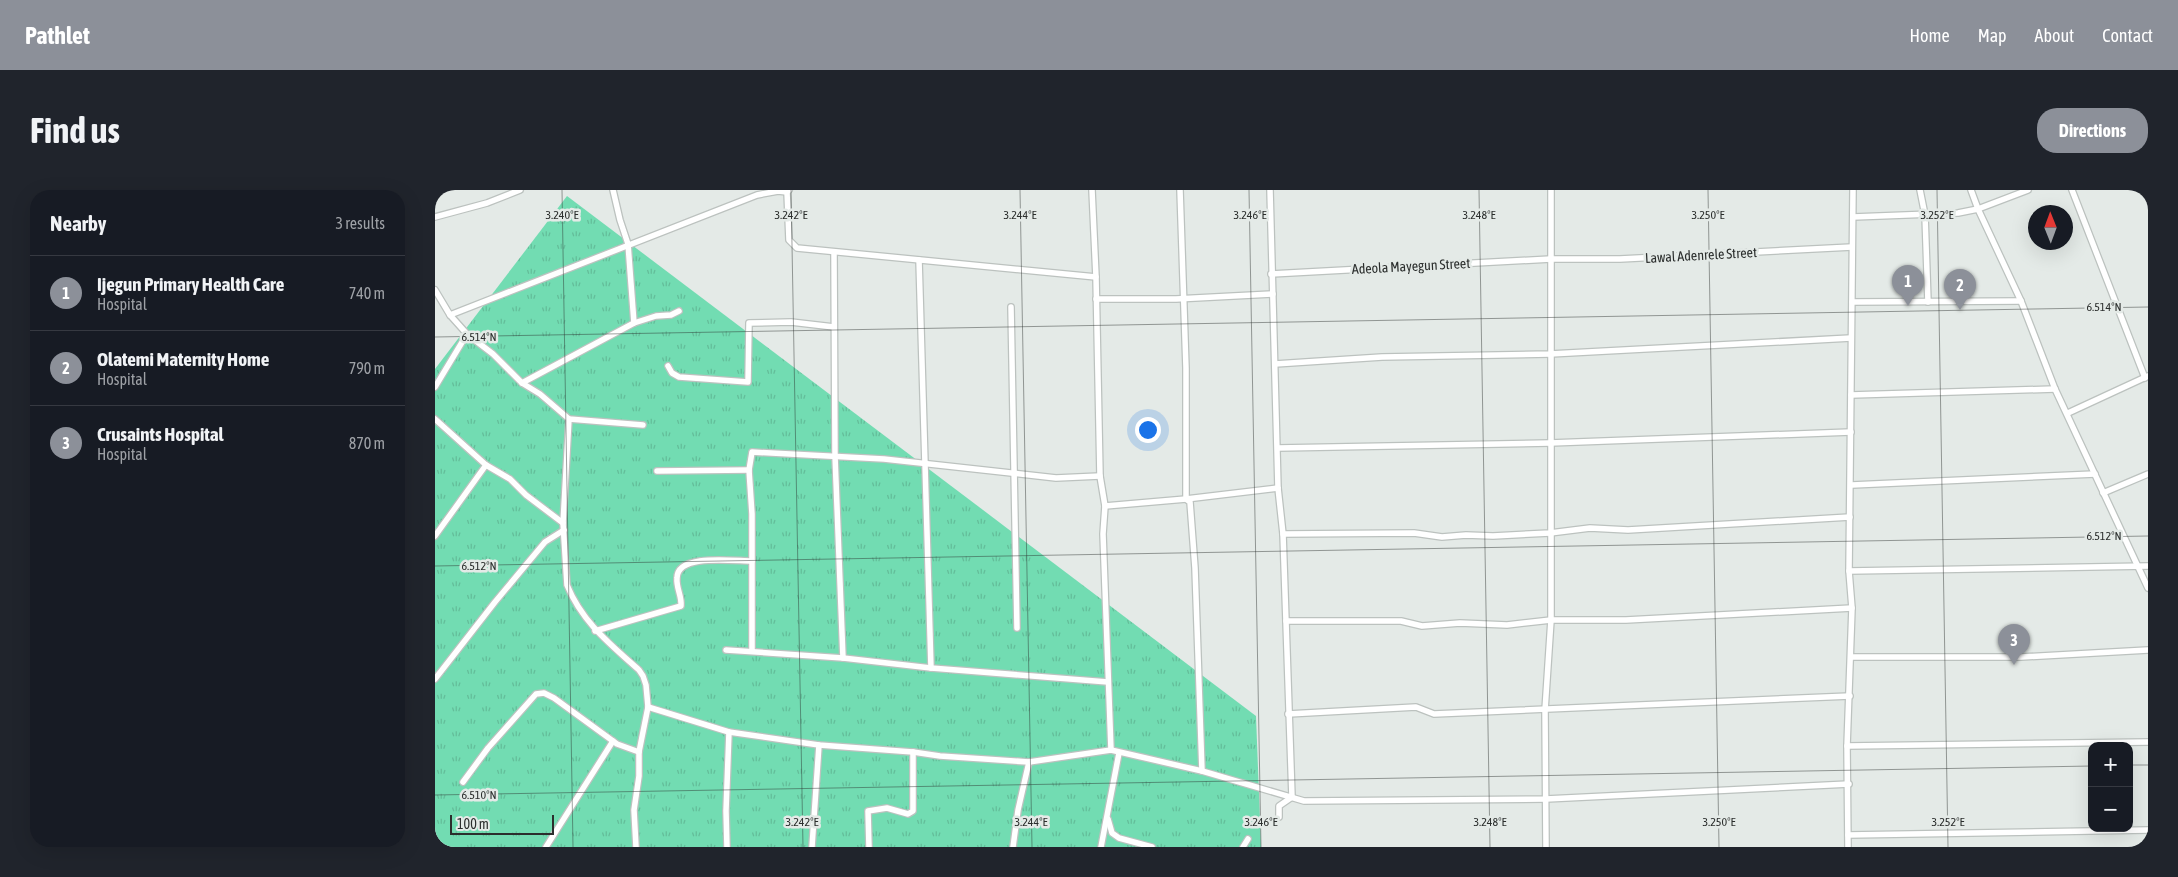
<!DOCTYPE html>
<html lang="en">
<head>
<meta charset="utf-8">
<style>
  :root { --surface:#171b24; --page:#20242c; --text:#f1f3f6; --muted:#9ea1a6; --line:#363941; --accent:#8c9099 }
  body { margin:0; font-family:"Asap Condensed",sans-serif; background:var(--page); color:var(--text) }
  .controls { position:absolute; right:15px; bottom:15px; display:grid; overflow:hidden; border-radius:10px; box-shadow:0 5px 20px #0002 }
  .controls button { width:45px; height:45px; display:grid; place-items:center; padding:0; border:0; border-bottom:1px solid var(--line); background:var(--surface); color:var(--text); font:25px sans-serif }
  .compass { position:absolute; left:1593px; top:15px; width:45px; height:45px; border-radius:50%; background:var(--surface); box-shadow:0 5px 20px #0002; rotate:359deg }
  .scale { position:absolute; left:15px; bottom:12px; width:104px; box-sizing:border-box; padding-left:5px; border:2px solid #2b2e2d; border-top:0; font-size:14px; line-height:18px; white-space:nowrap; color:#2b2e2d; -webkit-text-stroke:4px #e4eae7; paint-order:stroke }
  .you { position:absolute; left:712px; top:239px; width:18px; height:18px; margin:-12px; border:4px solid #fff; border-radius:50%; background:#1a73e8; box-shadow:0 0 0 8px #1a73e833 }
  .badge { display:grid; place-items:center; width:32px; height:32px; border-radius:50%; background:var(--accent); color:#fff; font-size:16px; font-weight:700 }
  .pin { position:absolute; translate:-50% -41px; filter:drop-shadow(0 1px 2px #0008) }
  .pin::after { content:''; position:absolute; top:26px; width:18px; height:15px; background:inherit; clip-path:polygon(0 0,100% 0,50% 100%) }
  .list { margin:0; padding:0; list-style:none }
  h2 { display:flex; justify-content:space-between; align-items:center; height:65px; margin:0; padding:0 20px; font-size:21px }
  h2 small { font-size:16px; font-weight:400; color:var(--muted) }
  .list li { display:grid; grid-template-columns:32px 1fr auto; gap:15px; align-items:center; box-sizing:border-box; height:75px; padding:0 20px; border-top:1px solid var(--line) }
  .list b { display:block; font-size:19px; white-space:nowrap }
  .list p { margin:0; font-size:16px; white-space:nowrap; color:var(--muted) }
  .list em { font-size:16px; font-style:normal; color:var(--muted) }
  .map { position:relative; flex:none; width:1713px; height:657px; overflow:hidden; border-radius:20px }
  header { display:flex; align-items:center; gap:30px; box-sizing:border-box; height:70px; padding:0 25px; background:var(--accent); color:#fff }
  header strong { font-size:24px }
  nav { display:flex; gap:28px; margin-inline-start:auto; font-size:18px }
  .intro { display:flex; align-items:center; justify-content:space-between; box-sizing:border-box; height:120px; padding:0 30px }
  h1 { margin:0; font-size:35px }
  .button { padding:12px 22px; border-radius:20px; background:var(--accent); color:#fff; font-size:18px; font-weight:700 }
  main { display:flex; gap:30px; padding:0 30px }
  aside { flex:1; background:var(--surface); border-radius:20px; box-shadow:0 5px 20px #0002 }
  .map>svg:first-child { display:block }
  .grass { fill:url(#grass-tufts) }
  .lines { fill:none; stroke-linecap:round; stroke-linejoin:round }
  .street-casing { stroke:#bcc2bf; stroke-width:8 }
  .street { stroke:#fff; stroke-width:5.5 }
  .ticks { fill:none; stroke:#2b2e2d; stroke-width:1; stroke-opacity:0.45 }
  .labels { text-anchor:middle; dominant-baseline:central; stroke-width:5; stroke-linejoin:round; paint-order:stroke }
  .street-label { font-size:14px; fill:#2b2e2d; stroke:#e4eae7 }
  .ticks-label { font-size:12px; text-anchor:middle; fill:#2b2e2d; stroke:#e4eae7; stroke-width:5; stroke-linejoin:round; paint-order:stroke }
</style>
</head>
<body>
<header>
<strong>Pathlet</strong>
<nav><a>Home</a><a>Map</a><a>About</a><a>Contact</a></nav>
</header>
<div class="intro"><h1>Find us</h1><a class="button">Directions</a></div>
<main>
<aside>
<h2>Nearby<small>3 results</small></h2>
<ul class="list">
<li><span class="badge">1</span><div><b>Ijegun Primary Health Care</b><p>Hospital</p></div><em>740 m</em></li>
<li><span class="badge">2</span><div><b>Olatemi Maternity Home</b><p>Hospital</p></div><em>790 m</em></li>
<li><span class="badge">3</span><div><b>Crusaints Hospital</b><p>Hospital</p></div><em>870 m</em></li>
</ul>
</aside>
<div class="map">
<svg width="1713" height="657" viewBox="0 0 1713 657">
  <defs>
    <pattern id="grass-tufts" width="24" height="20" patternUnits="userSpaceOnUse" patternTransform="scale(1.25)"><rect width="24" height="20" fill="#72dcb2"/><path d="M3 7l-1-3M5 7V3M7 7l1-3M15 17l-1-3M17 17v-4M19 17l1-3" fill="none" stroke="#63bd99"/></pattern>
  </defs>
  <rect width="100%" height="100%" fill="#e4eae7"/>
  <polygon class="grass" points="132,6 821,526 826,657 0,657 0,179"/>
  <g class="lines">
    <g class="street-casing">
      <g id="street">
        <polyline points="178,0 185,30 193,54 199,133"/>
        <polyline points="354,0 352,2 354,50 362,58 661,87"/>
        <polyline points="657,0 661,87 665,286 670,316 668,344 676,560"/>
        <polyline points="745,0 751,178 751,309 755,312 760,378 767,581"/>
        <polyline points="835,0 843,298 848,344 857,607"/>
        <polyline points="1485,0 1490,25 1493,112"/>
        <polyline points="1536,0 1543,19 1586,111 1620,199 1713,398"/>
        <polyline points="1637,0 1710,188"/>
        <polyline points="0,27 52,13 85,0"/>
        <polyline points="1418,27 1523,23 1543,19 1593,0"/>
        <polyline points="399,62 400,266 408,468"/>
        <polyline points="484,70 496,478"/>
        <polyline points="836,84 1116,69 1185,69 1417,57"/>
        <polyline points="0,100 15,125 32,144 58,164 87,193 105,204 134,229 208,235"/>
        <polyline points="661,109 741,109 838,104"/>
        <polyline points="1417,112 1586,111"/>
        <polyline points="576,117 582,438"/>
        <polyline points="15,125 322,5 343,1 352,2"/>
        <polyline points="840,174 947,167 1115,164 1416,148"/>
        <polyline points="233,176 237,183 244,187 313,192 314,133 356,132 399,137"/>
        <polyline points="87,193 199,133 221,126 236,125 244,121"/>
        <polyline points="0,197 32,144"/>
        <polyline points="1416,205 1620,199"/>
        <polyline points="1633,223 1713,186"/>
        <polyline points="0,229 51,275 75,289 91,305 128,333"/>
        <path d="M134,229L128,333L132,395C147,432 175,454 204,480L208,486L211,495L213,517L204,562V586L199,620L201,657"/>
        <polyline points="843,258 1115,253 1416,242"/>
        <polyline points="222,281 314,280"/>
        <polyline points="1417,295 1660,284"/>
        <polyline points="1668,303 1713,284"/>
        <polyline points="670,316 751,309 843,298"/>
        <polyline points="848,344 979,343 1007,347 1031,345 1058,346 1115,343 1155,338 1193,340 1415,327"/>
        <polyline points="0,346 51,275"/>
        <polyline points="1414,381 1713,376"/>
        <polyline points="851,431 966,431 987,436 1025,433 1072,435 1116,430 1191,430 1417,418"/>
        <path d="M160,441L246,416C247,406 241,398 242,388C242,363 299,371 317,371"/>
        <polyline points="291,460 408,468 496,478 673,492"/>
        <polyline points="317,461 317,324 314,280 317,262 449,269 621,288 665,286"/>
        <polyline points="1416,467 1586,467 1713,460"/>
        <polyline points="0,489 60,412 110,352 129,340"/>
        <polyline points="213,517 294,542 384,555 478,562 505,566 594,572 676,560 767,581 869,611 1111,609 1414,594"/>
        <polyline points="853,524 981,517 999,524 1415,506"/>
        <polyline points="1412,556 1713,552"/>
        <polyline points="28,592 53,558 101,504 109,503 119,508 182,554 204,562"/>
        <polyline points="844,627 844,616 857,607"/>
        <polyline points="673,629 677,643 684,648 717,657"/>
        <polyline points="1413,645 1713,640"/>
        <polyline points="111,657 178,551"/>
        <polyline points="292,657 291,621 294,542"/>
        <polyline points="377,657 384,555"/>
        <polyline points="434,657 433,621 452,618 473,624 478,621 478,562"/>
        <polyline points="578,657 583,620 594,572"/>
        <polyline points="666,657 684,563"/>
        <polyline points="808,657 813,649"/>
        <polyline points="1111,657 1110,520 1116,430 1116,0"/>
        <polyline points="1413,657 1412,556 1417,418 1414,381 1418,0"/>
      </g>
    </g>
    <use href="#street" class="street"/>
  </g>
  <path class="ticks" d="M127,0L138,657M356,0L368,657M585,0L597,657M814,0L826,657M1044,0L1055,657M1273,0L1284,657M1502,0L1513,657M0,147L1713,117M0,376L1713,346M1694,575H1713M0,605L1657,576"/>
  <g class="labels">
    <g class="street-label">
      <text transform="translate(1266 65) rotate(-3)">Lawal Adenrele Street</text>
      <text transform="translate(976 76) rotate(-3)">Adeola Mayegun Street</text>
    </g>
  </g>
  <g class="ticks-label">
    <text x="127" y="29">3.240°E</text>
    <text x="356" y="29">3.242°E</text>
    <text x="585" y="29">3.244°E</text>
    <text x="815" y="29">3.246°E</text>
    <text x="1044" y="29">3.248°E</text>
    <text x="1273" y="29">3.250°E</text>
    <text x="1502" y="29">3.252°E</text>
    <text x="1669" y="121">6.514°N</text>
    <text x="44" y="151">6.514°N</text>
    <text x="1669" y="350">6.512°N</text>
    <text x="44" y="380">6.512°N</text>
    <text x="44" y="609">6.510°N</text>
    <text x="367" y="636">3.242°E</text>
    <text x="596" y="636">3.244°E</text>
    <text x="826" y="636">3.246°E</text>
    <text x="1055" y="636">3.248°E</text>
    <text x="1284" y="636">3.250°E</text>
    <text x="1513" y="636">3.252°E</text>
  </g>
</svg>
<div class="controls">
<button>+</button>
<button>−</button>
</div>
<svg class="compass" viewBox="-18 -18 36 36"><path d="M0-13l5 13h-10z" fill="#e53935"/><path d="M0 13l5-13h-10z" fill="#9ea1a6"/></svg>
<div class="scale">100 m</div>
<div class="you"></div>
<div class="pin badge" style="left:1473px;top:116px">1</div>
<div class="pin badge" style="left:1525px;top:120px">2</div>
<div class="pin badge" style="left:1579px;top:475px">3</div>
</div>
</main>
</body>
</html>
